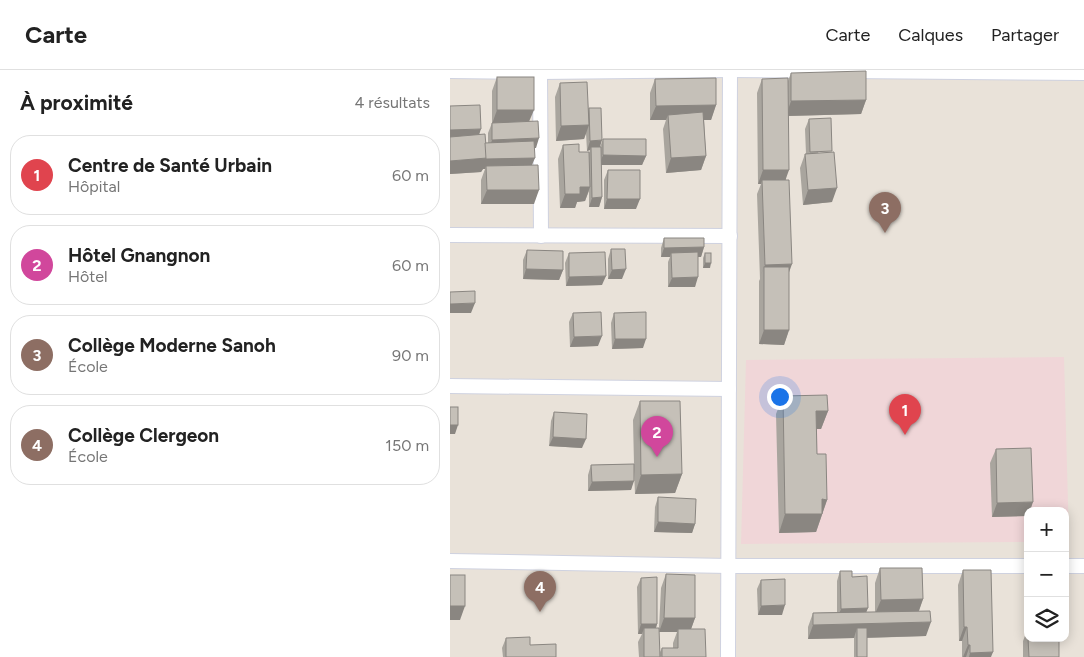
<!DOCTYPE html>
<html lang="fr">
<head>
<meta charset="utf-8">
<style>
  :root { --surface:#fff; --page:#f2f2f2; --text:#222; --muted:#767676; --line:#e0e0e0; --accent:#1a73e8 }
  body { margin:0; font-family:Figtree,sans-serif; background:var(--page); color:var(--text) }
  .controls { position:absolute; right:15px; bottom:15px; display:grid; overflow:hidden; border-radius:10px; box-shadow:0 2px 12px #0003 }
  .controls button { width:45px; height:45px; display:grid; place-items:center; padding:0; border:0; border-bottom:1px solid var(--line); background:var(--surface); color:var(--text); font:25px sans-serif }
  .you { position:absolute; left:329px; top:326px; width:18px; height:18px; margin:-12px; border:4px solid #fff; border-radius:50%; background:#1a73e8; box-shadow:0 0 0 8px #1a73e833 }
  .badge { display:grid; place-items:center; width:32px; height:32px; border-radius:50%; background:var(--accent); color:#fff; font-size:16px; font-weight:700 }
  .pin { position:absolute; translate:-50% -41px; filter:drop-shadow(0 1px 2px #0008) }
  .pin::after { content:''; position:absolute; top:26px; width:18px; height:15px; background:inherit; clip-path:polygon(0 0,100% 0,50% 100%) }
  .list { margin:0; padding:0; list-style:none }
  h2 { display:flex; justify-content:space-between; align-items:center; height:65px; margin:0; padding:0 20px; font-size:21px }
  h2 small { font-size:16px; font-weight:400; color:var(--muted) }
  .list li { display:grid; grid-template-columns:32px 1fr auto; gap:15px; align-items:center; box-sizing:border-box; height:80px; margin:0 10px 10px; padding:0 10px; border:1px solid var(--line); border-radius:20px }
  .list b { display:block; font-size:19px; white-space:nowrap }
  .list p { margin:0; font-size:16px; white-space:nowrap; color:var(--muted) }
  .list em { font-size:16px; font-style:normal; color:var(--muted) }
  .icon { flex:none; width:28px; height:28px; fill:none; stroke:currentColor; stroke-width:2; stroke-linecap:round; stroke-linejoin:round }
  .map { position:relative; flex:none; width:634px; height:587px; overflow:hidden }
  header { display:flex; align-items:center; gap:30px; box-sizing:border-box; height:70px; padding:0 25px; background:var(--surface); border-bottom:1px solid var(--line) }
  header strong { font-size:24px }
  nav { display:flex; gap:28px; margin-inline-start:auto; font-size:18px }
  main { display:flex }
  aside { flex:1; background:var(--surface) }
  .map>svg:first-child { display:block }
  .medical { fill:#f0d6d8 }
  .lines { fill:none; stroke-linecap:round; stroke-linejoin:round }
  .minor-casing { stroke:#cfd2e0; stroke-width:16 }
  .minor { stroke:#fff; stroke-width:14 }
  .wall { fill:#a9a59e; fill-rule:evenodd }
  .shaded-wall { fill:#8a8681 }
  .building { fill:#c5c0b8; stroke:#8a8681 }
</style>
</head>
<body>
<header>
<strong>Carte</strong>
<nav><a>Carte</a><a>Calques</a><a>Partager</a></nav>
</header>
<main>
<aside>
<h2>À proximité<small>4 résultats</small></h2>
<ul class="list">
<li><span class="badge" style="background:#e0444e">1</span><div><b>Centre de Santé Urbain</b><p>Hôpital</p></div><em>60 m</em></li>
<li><span class="badge" style="background:#d1479c">2</span><div><b>Hôtel Gnangnon</b><p>Hôtel</p></div><em>60 m</em></li>
<li><span class="badge" style="background:#8d6e63">3</span><div><b>Collège Moderne Sanoh</b><p>École</p></div><em>90 m</em></li>
<li><span class="badge" style="background:#8d6e63">4</span><div><b>Collège Clergeon</b><p>École</p></div><em>150 m</em></li>
</ul>
</aside>
<div class="map">
<svg width="634" height="587" viewBox="0 0 634 587">
  <rect width="100%" height="100%" fill="#e9e2d9"/>
  <polygon class="medical" points="614,287 619,471 615,471 615,441 578,441 578,472 291,474 296,290"/>
  <g class="lines">
    <g class="minor-casing">
      <g id="minor">
        <polyline points="0,1 90,2 280,0 634,3"/>
        <polyline points="90,2 91,166"/>
        <polyline points="0,165 280,166"/>
        <polyline points="0,316 279,319"/>
        <polyline points="0,491 279,496 578,496"/>
        <polyline points="615,496 634,496"/>
        <polyline points="278,587 280,0"/>
      </g>
    </g>
    <use href="#minor" class="minor"/>
  </g>
  <g class="wall">
    <polygon points="341,3 416,30 411,44 338,46 336,110 339,201 339,260 334,275 309,274 309,211 310,209 307,124 311,114 308,114 307,23 312,9 338,11"/>
    <polygon points="47,7 79,51 86,78 84,78 82,95 84,134 31,134 31,110 35,99 33,99 31,102 0,104 0,36 29,65 35,73 38,73 38,63 42,53 42,21"/>
    <polygon points="205,9 266,35 261,50 254,50 256,86 251,100 216,103 213,59 216,50 200,50 200,23"/>
    <polygon points="110,13 138,41 139,38 150,77 153,69 196,86 192,95 151,95 152,127 149,137 139,137 139,121 135,131 127,132 125,138 110,138 108,89 113,75 129,82 139,83 140,80 137,81 136,63 134,69 106,71 105,27"/>
    <polygon points="359,49 382,132 353,135 350,98 355,84 356,84 355,59"/>
    <polygon points="158,100 186,139 154,139 154,110"/>
    <polygon points="214,168 254,177 251,187 248,187 245,217 218,217 218,192 220,187 211,187 211,178"/>
    <polygon points="161,179 172,209 158,209 158,189"/>
    <polygon points="77,180 113,200 109,210 73,209 73,190"/>
    <polygon points="119,183 152,215 116,216 115,193"/>
    <polygon points="255,183 260,198 253,198 253,188"/>
    <polygon points="123,243 148,276 120,277 119,252"/>
    <polygon points="164,243 193,278 162,279 161,253"/>
    <polygon points="333,326 378,341 371,359 367,359 367,384 377,430 366,462 329,463 326,344"/>
    <polygon points="190,331 232,404 225,423 185,424 184,400 181,420 138,421 138,405 141,395 184,394 183,350"/>
    <polygon points="104,342 132,378 99,376 101,351"/>
    <polygon points="546,379 580,441 578,446 542,447 540,393"/>
    <polygon points="208,427 245,454 242,463 204,462 205,437"/>
    <polygon points="430,498 473,529 469,541 476,566 417,568 417,587 404,587 404,568 358,569 358,557 363,543 387,542 387,511 390,501 402,507 416,542 425,542 425,513"/>
    <polygon points="513,500 541,587 512,587 512,571 509,571 508,515"/>
    <path d="M216,504L245,548L241,559L256,587H189L188,572L192,564H188L187,517L191,508L207,554L206,558H209L211,518ZM209,562H227L223,573V578H212L209,584Z"/>
    <polygon points="311,510 332,545 308,545 307,519"/>
    <polygon points="578,558 578,568 609,568 609,587 573,587 573,571"/>
    <polygon points="56,568 80,575 106,587 53,587 52,578"/>
  </g>
  <g class="shaded-wall">
    <polygon points="416,30 411,44 336,46 341,31"/>
    <polygon points="266,35 261,50 219,50 218,45 216,50 200,50 206,36"/>
    <polygon points="47,40 84,40 78,54 42,54"/>
    <polygon points="139,55 134,69 106,71 111,56"/>
    <polygon points="31,59 26,74 0,74 0,60"/>
    <polygon points="89,68 86,78 39,79 42,70"/>
    <polygon points="152,70 149,80 141,77 140,80 137,81 140,71"/>
    <polygon points="153,85 196,86 192,95 149,95"/>
    <polygon points="256,86 251,100 216,103 221,88"/>
    <polygon points="37,88 85,88 81,97 36,96 35,99 33,99 31,102 0,104 0,91"/>
    <polygon points="313,100 339,100 334,114 312,110 311,114 308,114"/>
    <polygon points="130,117 140,117 135,131 127,132 125,138 110,138 115,124"/>
    <polygon points="387,118 382,132 353,135 358,120"/>
    <polygon points="37,120 89,120 84,134 31,134"/>
    <polygon points="152,127 149,137 139,137 142,128"/>
    <polygon points="157,129 190,129 186,139 154,139"/>
    <polygon points="254,177 251,187 221,187 221,183 220,187 211,187 214,178"/>
    <polygon points="255,193 261,193 260,198 253,198"/>
    <polygon points="342,194 337,208 314,197 309,209 315,195"/>
    <polygon points="76,199 113,200 109,210 73,209"/>
    <polygon points="176,199 172,209 158,209 162,200"/>
    <polygon points="156,206 152,215 116,216 119,207"/>
    <polygon points="248,207 245,217 218,217 222,208"/>
    <polygon points="25,233 21,243 0,243 0,234"/>
    <polygon points="314,260 339,260 334,275 309,274"/>
    <polygon points="152,266 148,276 120,277 124,267"/>
    <polygon points="165,269 196,269 193,278 162,279"/>
    <polygon points="366,341 378,341 371,359 360,359"/>
    <polygon points="0,355 8,355 5,364 0,364"/>
    <polygon points="103,367 136,369 132,378 99,376"/>
    <polygon points="232,404 225,423 185,424 191,405"/>
    <polygon points="184,411 181,420 138,421 142,412"/>
    <polygon points="372,429 377,430 366,462 329,463 335,444"/>
    <polygon points="583,432 580,441 578,441 578,446 542,447 547,433"/>
    <polygon points="208,452 245,454 242,463 204,462"/>
    <polygon points="473,529 468,543 425,544 431,530"/>
    <polygon points="335,535 332,545 308,545 311,536"/>
    <polygon points="0,536 15,536 10,550 0,550"/>
    <polygon points="418,538 414,548 387,549 391,539"/>
    <polygon points="214,548 245,548 240,562 228,559 227,562 209,562"/>
    <polygon points="481,552 476,566 407,568 407,558 404,568 358,569 363,555"/>
    <polygon points="191,554 207,554 204,564 194,558 192,564 188,564"/>
    <polygon points="514,557 517,557 512,571 509,571"/>
    <polygon points="518,575 520,575 516,587 513,587"/>
    <polygon points="543,582 541,587 519,587 520,583"/>
  </g>
  <g class="building">
    <polygon points="416,1 416,30 341,31 341,3"/>
    <rect x="47" y="7" width="37" height="33"/>
    <polygon points="266,8 266,35 206,36 205,9"/>
    <polygon points="338,8 339,100 313,100 312,9"/>
    <polygon points="137,12 139,55 111,56 110,13"/>
    <polygon points="30,35 31,59 0,60 0,36"/>
    <polygon points="139,38 151,38 152,70 140,71"/>
    <polygon points="253,42 256,86 221,88 218,45"/>
    <polygon points="381,48 382,81 360,82 359,49"/>
    <polygon points="88,51 89,68 42,70 42,53"/>
    <polygon points="35,64 37,88 0,91 0,67"/>
    <polygon points="153,69 196,69 196,86 153,85"/>
    <polygon points="84,71 85,88 36,89 35,73"/>
    <polygon points="129,74 129,82 139,82 140,117 130,117 130,124 115,124 113,75"/>
    <polygon points="141,77 151,77 152,127 142,128"/>
    <polygon points="384,82 387,118 358,120 355,84"/>
    <polygon points="88,95 89,120 37,120 36,96"/>
    <polygon points="158,100 190,100 190,129 157,129"/>
    <polygon points="312,110 339,110 342,194 315,195"/>
    <polygon points="214,168 254,168 254,177 214,178"/>
    <polygon points="161,179 175,179 176,199 162,200"/>
    <polygon points="77,180 113,181 113,200 76,199"/>
    <polygon points="155,182 156,206 119,207 119,183"/>
    <polygon points="248,182 248,207 222,208 221,183"/>
    <rect x="255" y="183" width="6" height="10"/>
    <rect x="314" y="197" width="25" height="63"/>
    <polygon points="25,221 25,233 0,234 0,222"/>
    <polygon points="151,242 152,266 124,267 123,243"/>
    <polygon points="196,242 196,269 165,269 164,243"/>
    <polygon points="377,325 378,341 366,341 367,384 376,384 377,430 372,429 372,444 335,444 333,326"/>
    <polygon points="190,331 230,331 232,404 191,405"/>
    <rect x="0" y="337" width="8" height="18"/>
    <polygon points="104,342 137,344 136,369 103,367"/>
    <polygon points="581,378 583,432 547,433 546,379"/>
    <polygon points="184,394 184,411 142,412 141,395"/>
    <polygon points="208,427 246,429 245,454 208,452"/>
    <polygon points="430,498 472,498 473,529 431,530"/>
    <polygon points="513,500 541,500 543,582 520,583 520,575 518,575 517,557 514,557"/>
    <polygon points="390,501 402,501 402,507 417,506 418,538 391,539"/>
    <polygon points="216,504 245,505 245,548 214,548"/>
    <rect x="0" y="505" width="15" height="31"/>
    <polygon points="207,507 207,554 191,554 191,508"/>
    <polygon points="335,509 335,535 311,536 311,510"/>
    <polygon points="480,541 481,552 363,555 363,543"/>
    <polygon points="194,558 209,558 210,587 194,587"/>
    <rect x="407" y="558" width="10" height="29"/>
    <polygon points="228,559 255,559 256,587 212,587 212,578 228,578"/>
    <polygon points="80,567 80,575 106,574 106,587 56,587 56,568"/>
    <polygon points="578,568 609,568 609,587 579,587"/>
  </g>
</svg>
<div class="controls">
<button>+</button>
<button>−</button>
<button><svg class="icon" aria-label="layers" viewBox="0 0 24 24"><path d="M12 4l9 5-9 5-9-5zM3 14l9 5 9-5"/></svg></button>
</div>
<div class="you"></div>
<div class="pin badge" style="left:455px;top:365px;background:#e0444e">1</div>
<div class="pin badge" style="left:207px;top:387px;background:#d1479c">2</div>
<div class="pin badge" style="left:435px;top:163px;background:#8d6e63">3</div>
<div class="pin badge" style="left:90px;top:542px;background:#8d6e63">4</div>
</div>
</main>
</body>
</html>
